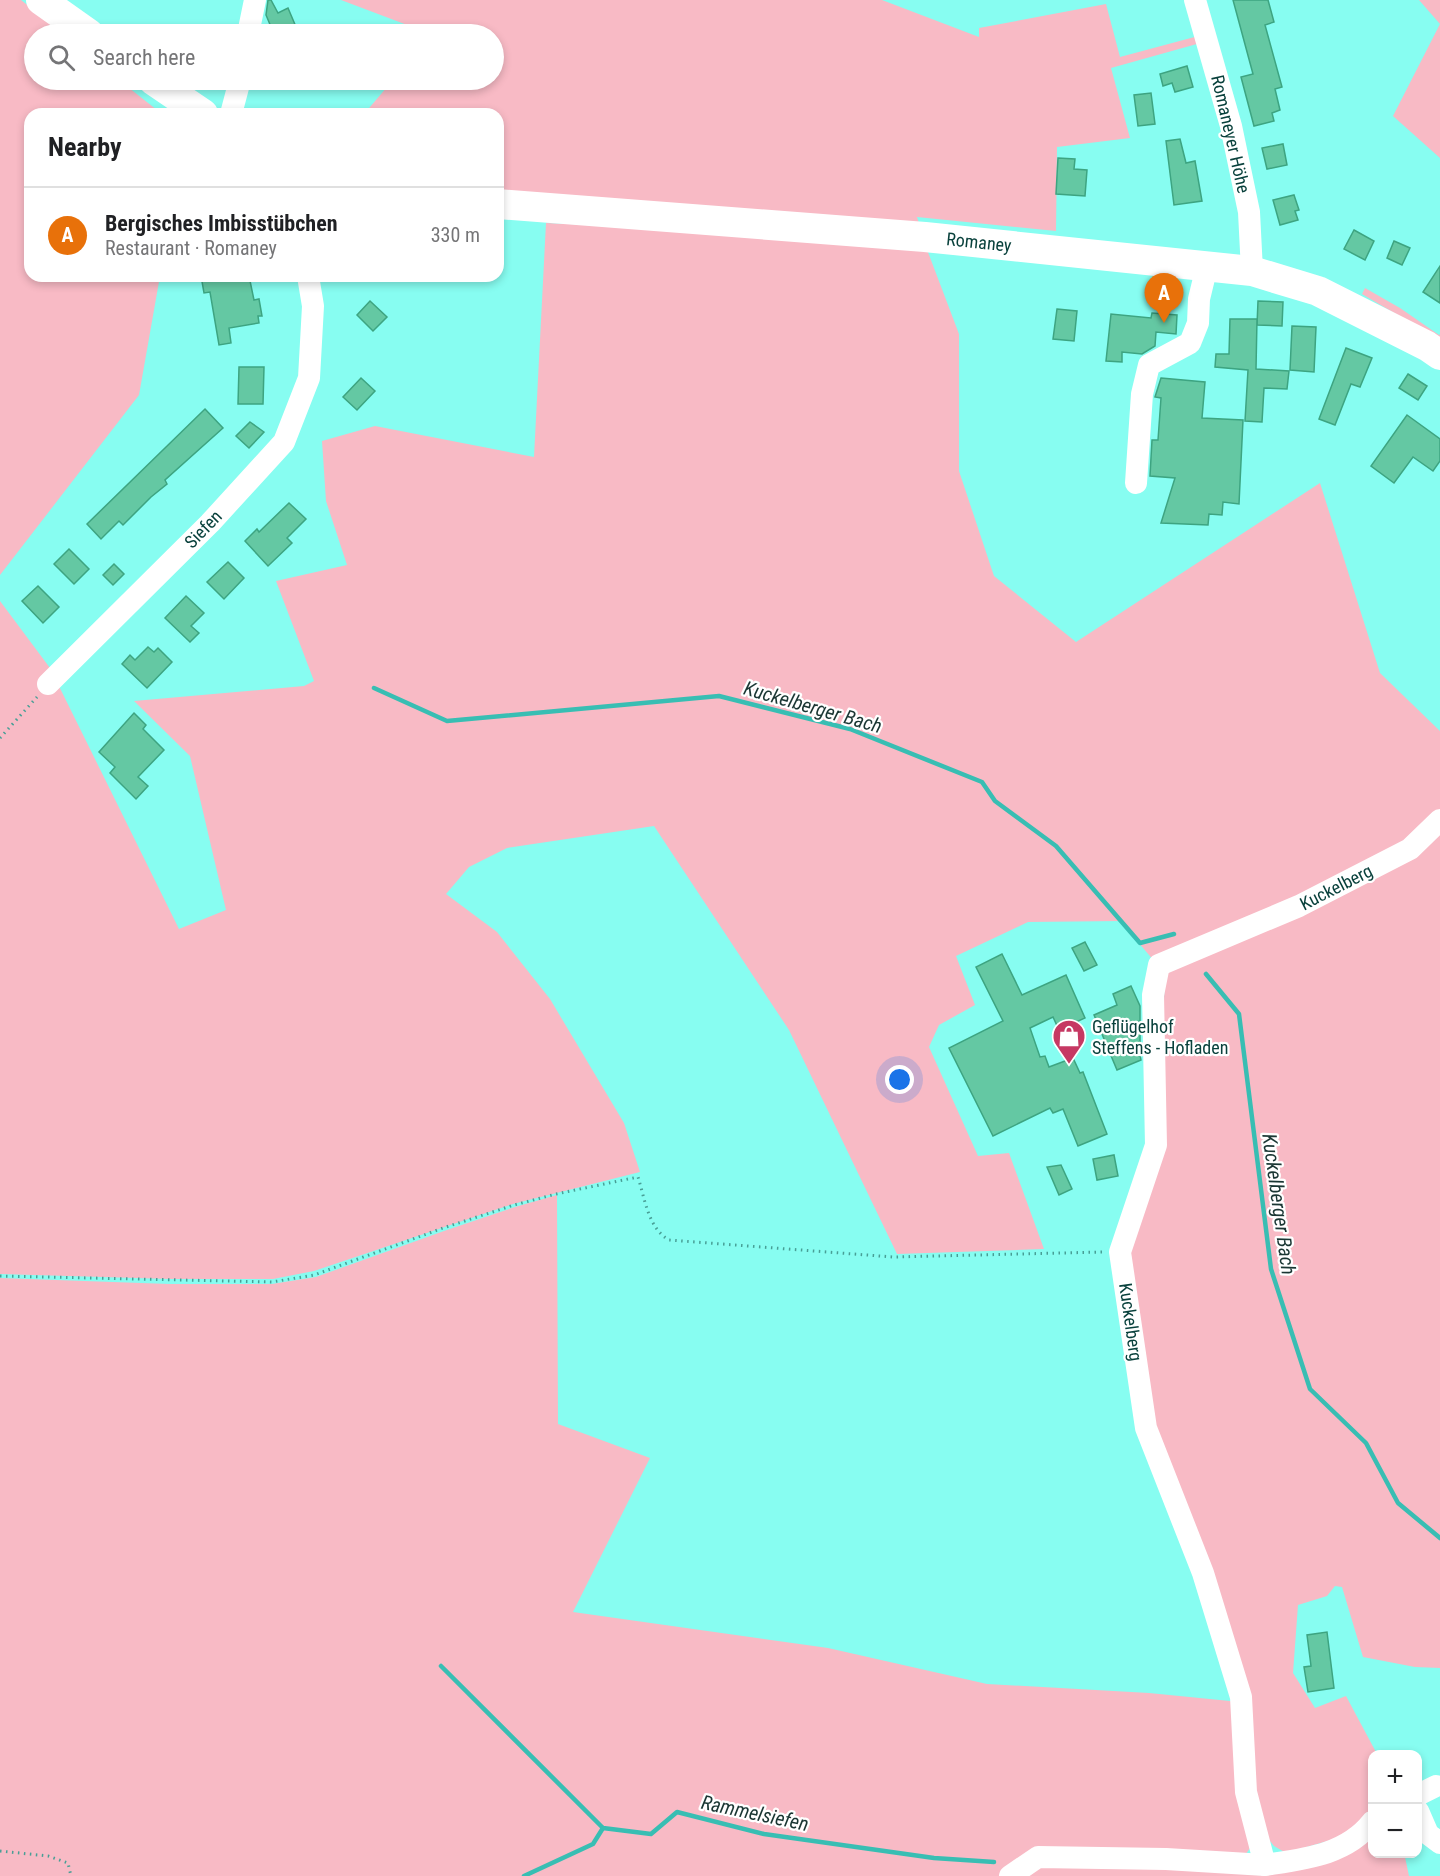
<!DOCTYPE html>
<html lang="en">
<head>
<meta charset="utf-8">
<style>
  :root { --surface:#fff; --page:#f6f6f6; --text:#202124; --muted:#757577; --line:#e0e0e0; --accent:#c63863 }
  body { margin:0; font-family:"Roboto Condensed",sans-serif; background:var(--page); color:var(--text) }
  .controls { position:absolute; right:18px; bottom:18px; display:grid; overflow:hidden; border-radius:12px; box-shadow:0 3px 9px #0003 }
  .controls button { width:54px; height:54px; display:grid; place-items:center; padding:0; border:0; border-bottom:2px solid var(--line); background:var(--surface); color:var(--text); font:30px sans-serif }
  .you { position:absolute; left:900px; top:1080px; width:21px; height:21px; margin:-15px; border:4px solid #fff; border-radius:50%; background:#1a73e8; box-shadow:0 0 0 9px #1a73e833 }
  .badge { display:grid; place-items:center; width:39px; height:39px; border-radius:50%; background:var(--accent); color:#fff; font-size:20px; font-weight:700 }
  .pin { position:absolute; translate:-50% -50px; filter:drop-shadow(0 2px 3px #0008) }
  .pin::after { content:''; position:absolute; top:32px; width:21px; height:18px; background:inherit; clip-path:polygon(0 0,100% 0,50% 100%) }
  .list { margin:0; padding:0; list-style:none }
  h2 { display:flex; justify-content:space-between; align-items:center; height:78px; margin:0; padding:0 24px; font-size:26px }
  h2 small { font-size:20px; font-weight:400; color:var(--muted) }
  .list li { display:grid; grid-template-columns:39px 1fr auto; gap:18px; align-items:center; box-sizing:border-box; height:96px; padding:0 24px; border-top:2px solid var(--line) }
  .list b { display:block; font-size:22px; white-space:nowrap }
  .list p { margin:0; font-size:20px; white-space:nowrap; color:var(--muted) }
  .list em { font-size:20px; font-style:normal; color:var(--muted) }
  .icon { flex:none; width:33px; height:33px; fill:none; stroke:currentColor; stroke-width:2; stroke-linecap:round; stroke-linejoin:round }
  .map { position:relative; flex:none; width:1440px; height:1876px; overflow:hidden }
  .search { position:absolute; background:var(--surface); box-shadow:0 3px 9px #0003; left:24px; top:24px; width:480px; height:66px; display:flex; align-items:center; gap:15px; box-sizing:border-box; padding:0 21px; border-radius:33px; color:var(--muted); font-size:22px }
  .panel { position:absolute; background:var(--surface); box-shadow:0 3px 9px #0003; left:24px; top:108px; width:480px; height:174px; border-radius:18px }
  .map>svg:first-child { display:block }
  .green { fill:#f8bac5 }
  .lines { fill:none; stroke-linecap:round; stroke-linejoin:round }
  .stream { stroke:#38beb3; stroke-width:4.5 }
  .building { fill:#64c8a3; stroke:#3da481; stroke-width:1.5 }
  .path { stroke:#489f96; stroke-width:3; stroke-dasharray:1.5 4.5; stroke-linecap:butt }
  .minor { stroke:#fff; stroke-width:22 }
  .major { stroke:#fff; stroke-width:30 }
  .labels { text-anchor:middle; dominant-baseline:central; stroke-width:4.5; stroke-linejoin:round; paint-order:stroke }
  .street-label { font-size:18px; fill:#09413c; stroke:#fff }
  .poi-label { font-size:18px; fill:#09413c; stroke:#fff; text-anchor:start }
  .water-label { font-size:20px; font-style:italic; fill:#1a3633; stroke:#fff }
</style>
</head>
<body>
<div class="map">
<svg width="1440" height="1876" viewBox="0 0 1440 1876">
  <rect width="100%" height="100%" fill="#87fdf1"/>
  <g class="green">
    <polygon points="0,0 21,0 64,34 34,34 34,80 119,80 162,114 30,114 30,276 160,276 139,395 0,575"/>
    <polygon points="341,0 882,0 979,37 979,28 1106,4 1120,57 1202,35 1204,42 1111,68 1130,138 1057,147 1056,231 917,217 922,232 498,197 498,114 364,114 393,80 494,80 494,34 431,34"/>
    <polygon points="1419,0 1440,0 1440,158 1393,116 1440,24"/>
    <polygon points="546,223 923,239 959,334 959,471 994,576 1076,642 1320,483 1380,673 1440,731 1440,812 1406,840 1296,900 1155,962 1120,921 1028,922 956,956 975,1005 939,1025 929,1047 978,1156 1009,1153 1044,1249 897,1254 789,1030 654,826 507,848 469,867 446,894 497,932 550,999 624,1123 640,1172 513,1204 314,1271 273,1279 169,1279 0,1274 0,601 50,668 179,929 226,910 190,756 134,701 304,686 314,681 276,581 347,565 326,501 322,441 375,426 534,457"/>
    <polygon points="1365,288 1400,308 1439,335 1440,334 1440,340 1362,294"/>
    <polygon points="1440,820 1440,1668 1415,1667 1363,1657 1342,1587 1335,1586 1327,1596 1298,1605 1293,1673 1315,1708 1346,1696 1377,1754 1372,1754 1372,1816 1359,1832 1286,1853 1274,1846 1262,1831 1248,1740 1148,1427 1122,1247 1160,1143 1165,965 1300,904"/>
    <polygon points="557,1195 558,1424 650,1458 573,1612 828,1648 987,1684 1149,1693 1240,1702 1250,1848 1246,1854 1248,1870 1372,1828 1372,1854 1409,1854 1405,1857 1409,1876 0,1876 0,1278 169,1284 272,1284 316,1277 444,1231 515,1207"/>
  </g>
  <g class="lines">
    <g class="stream">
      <polyline points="374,688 447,721 719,696 850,729 982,782 995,801 1056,846 1140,943 1174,934"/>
      <polyline points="1206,974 1239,1014 1271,1269 1310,1389 1366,1443 1398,1503 1440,1538"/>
      <polyline points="441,1666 603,1828 651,1834 677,1812 764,1834 934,1858 994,1862"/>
      <polyline points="524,1876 593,1844 603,1828"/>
    </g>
  </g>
  <g class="building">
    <polygon points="268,0 271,0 278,13 288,8 299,34 274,34 266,15"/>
    <polygon points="1233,0 1268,0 1274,22 1265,25 1282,87 1275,89 1280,110 1272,113 1274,121 1254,126 1241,77 1253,74"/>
    <polygon points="1187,66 1193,87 1175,92 1172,83 1163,86 1160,74"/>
    <polygon points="1151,93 1155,124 1138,126 1134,95"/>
    <polygon points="1180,139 1186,163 1195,161 1202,201 1174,205 1166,141"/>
    <polygon points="1283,144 1287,165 1267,169 1262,148"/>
    <polygon points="1058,158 1075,159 1074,169 1087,170 1085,196 1056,194"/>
    <polygon points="1294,195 1299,210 1295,211 1298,220 1280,225 1273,200"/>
    <polygon points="1354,230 1374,241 1365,260 1344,249"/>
    <polygon points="1394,241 1410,248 1402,265 1387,258"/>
    <polygon points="1440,266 1440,303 1423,292"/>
    <polygon points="201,276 249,276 254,300 259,299 262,316 258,316 259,323 229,328 231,343 219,345 210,292 204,293"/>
    <polygon points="370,301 387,317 373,331 357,315"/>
    <polygon points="1258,301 1283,302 1282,326 1257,325"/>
    <polygon points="1057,309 1077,311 1074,341 1053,339"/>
    <polygon points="1152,313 1177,315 1176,334 1156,332 1155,346 1142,354 1122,352 1122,362 1106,361 1111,314 1151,318"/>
    <polygon points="1230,319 1257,319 1256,369 1289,371 1287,389 1264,388 1262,422 1245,421 1248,370 1215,367 1216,354 1229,354"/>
    <polygon points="1292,326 1316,327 1314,372 1290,370"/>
    <polygon points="1346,348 1372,358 1360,387 1351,384 1335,425 1319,419"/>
    <polygon points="239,367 264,367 263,404 238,404"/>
    <polygon points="1408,374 1427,386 1418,400 1399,388"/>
    <polygon points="361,378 375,391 357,410 343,397"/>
    <polygon points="1161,378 1205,382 1202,418 1243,420 1239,504 1223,502 1222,515 1209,514 1208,525 1161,523 1175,478 1150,476 1152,440 1158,440 1161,398 1155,397"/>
    <polygon points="205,409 223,428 165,480 167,484 151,497 123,525 119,521 101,539 87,524"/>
    <polygon points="1407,415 1440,439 1440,461 1433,471 1413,457 1394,483 1371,466"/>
    <polygon points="250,422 264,432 249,448 236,436"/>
    <polygon points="289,503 306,519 287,538 292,543 268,566 245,541 257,529 259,532"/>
    <polygon points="69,549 89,569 74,584 54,564"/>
    <polygon points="228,562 244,578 224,599 207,582"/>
    <polygon points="114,564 124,574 113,585 103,575"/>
    <polygon points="38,586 59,607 43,623 22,601"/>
    <polygon points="186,596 204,613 191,626 199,633 190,642 165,618"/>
    <polygon points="148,647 154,652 158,648 172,662 147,688 122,664 130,655 135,660"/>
    <polygon points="134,713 146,725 143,729 164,750 138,777 148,786 136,799 110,773 115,767 99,752"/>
    <polygon points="1085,942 1097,965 1084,971 1072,948"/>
    <polygon points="1002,954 1022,995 1066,975 1085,1018 1059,1030 1053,1017 1030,1028 1040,1057 1045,1056 1049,1067 1073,1058 1080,1073 1083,1072 1107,1134 1078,1146 1063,1109 1053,1113 1050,1108 993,1136 949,1048 1003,1021 976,967"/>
    <polygon points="1131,986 1140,1006 1140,1021 1137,1022 1140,1028 1140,1044 1138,1045 1141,1060 1117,1070 1094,1015 1117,1005 1113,994"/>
    <polygon points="1114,1155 1118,1176 1097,1180 1093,1159"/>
    <polygon points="1061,1165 1072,1189 1059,1195 1047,1167"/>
    <polygon points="1327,1632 1334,1688 1308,1692 1304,1667 1311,1666 1307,1635"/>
  </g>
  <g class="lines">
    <g class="path">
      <polyline points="0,738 37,697"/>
      <path d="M0,1276L272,1282L314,1275L443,1228L514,1205L556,1194L638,1177C645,1199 648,1228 669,1240L893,1257L1103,1252"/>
      <polyline points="0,1851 48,1856 68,1863 71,1876"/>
    </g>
    <g class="minor">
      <polyline points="1195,0 1231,126 1249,212 1252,271"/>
      <polyline points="248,34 255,0"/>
      <polyline points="231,114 240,80"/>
      <polyline points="1136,483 1142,394 1149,365 1190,343 1198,323 1199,299 1207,266"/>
      <polyline points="48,684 210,523 284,442 309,378 313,306 308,276"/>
      <polyline points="1418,1795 1436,1786"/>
      <polyline points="1418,1811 1428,1834 1440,1843"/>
      <path d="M1372,1822C1346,1855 1304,1859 1265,1865L1246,1792L1241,1697L1203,1573L1146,1428L1120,1252L1156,1145L1153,995L1159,965L1299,906L1410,849L1440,820"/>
      <polyline points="1010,1876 1038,1857 1166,1859 1265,1865"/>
    </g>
    <g class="major">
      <polyline points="41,0 89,34"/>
      <polyline points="153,80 203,114"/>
      <polyline points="498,204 925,237 1252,271 1318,291 1427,346 1440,355"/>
    </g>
  </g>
  <defs>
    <g id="shop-pin" transform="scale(1.725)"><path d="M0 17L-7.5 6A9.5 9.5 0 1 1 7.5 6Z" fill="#c63863" stroke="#fff"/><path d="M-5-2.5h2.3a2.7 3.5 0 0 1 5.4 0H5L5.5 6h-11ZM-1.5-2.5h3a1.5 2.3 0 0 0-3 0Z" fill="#fff"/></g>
  </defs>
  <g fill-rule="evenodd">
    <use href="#shop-pin" x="1069" y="1036"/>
  </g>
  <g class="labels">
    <g class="street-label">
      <text transform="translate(1231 134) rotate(77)">Romaneyer Höhe</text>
      <text transform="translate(979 242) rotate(6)">Romaney</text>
      <text transform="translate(203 529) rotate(-46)">Siefen</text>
      <text transform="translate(1336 887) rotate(-27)">Kuckelberg</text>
      <text transform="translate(1131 1322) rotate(82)">Kuckelberg</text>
    </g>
    <g class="poi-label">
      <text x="1092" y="1026">Geflügelhof<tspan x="1092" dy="21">Steffens - Hofladen</tspan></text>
    </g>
    <g class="water-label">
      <text transform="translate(813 707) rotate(16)">Kuckelberger Bach</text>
      <text transform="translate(1279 1204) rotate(82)">Kuckelberger Bach</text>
      <text transform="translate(755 1813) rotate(12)">Rammelsiefen</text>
    </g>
  </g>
</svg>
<div class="controls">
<button>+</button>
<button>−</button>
</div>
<div class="you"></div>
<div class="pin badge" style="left:1164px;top:323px;background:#e8710a">A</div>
<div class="search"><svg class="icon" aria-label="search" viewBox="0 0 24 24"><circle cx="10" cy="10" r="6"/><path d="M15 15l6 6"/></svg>Search here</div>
<section class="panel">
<h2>Nearby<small></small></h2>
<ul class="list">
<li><span class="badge" style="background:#e8710a">A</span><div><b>Bergisches Imbisstübchen</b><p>Restaurant · Romaney</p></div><em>330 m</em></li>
</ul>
</section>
</div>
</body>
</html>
